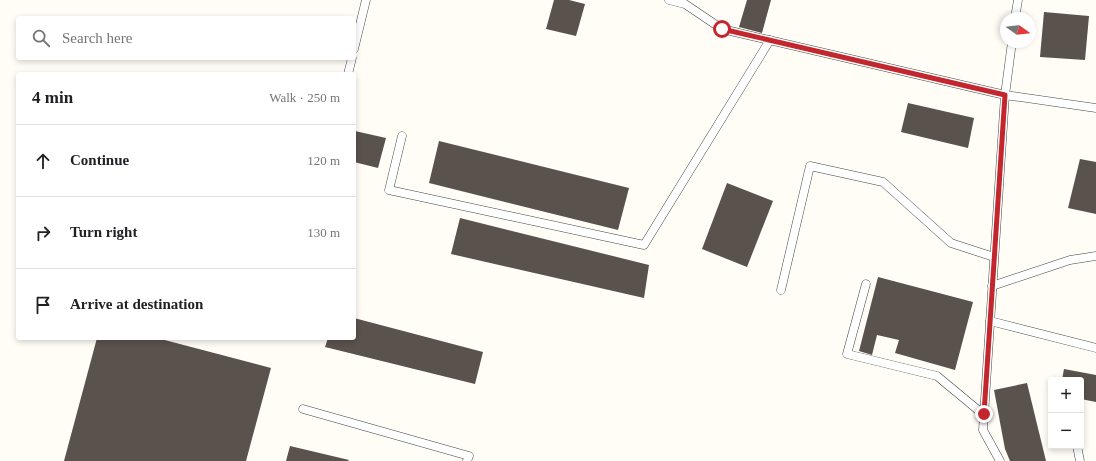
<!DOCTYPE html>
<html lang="en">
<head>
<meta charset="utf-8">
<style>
  :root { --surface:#fff; --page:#f2f2f2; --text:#202124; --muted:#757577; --line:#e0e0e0 }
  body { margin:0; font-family:"Times New Roman",serif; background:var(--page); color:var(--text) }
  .controls { position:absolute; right:12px; bottom:12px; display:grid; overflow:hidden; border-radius:4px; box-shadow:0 2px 6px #0003 }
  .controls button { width:36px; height:36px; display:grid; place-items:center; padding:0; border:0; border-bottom:1px solid var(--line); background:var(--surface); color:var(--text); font:20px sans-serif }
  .compass { position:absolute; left:1000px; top:12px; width:36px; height:36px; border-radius:50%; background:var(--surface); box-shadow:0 2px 6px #0003; rotate:105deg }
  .stop { position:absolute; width:12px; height:12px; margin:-9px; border:3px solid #c4262e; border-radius:50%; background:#fff }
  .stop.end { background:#c4262e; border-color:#fff; box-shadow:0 1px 4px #0008 }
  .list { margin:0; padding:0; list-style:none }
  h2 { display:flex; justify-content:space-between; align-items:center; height:52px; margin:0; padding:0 16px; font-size:17px }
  h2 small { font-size:13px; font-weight:400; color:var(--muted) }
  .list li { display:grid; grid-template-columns:26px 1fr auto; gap:12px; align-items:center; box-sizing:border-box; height:72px; padding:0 16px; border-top:1px solid var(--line) }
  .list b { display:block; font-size:15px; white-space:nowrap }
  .list em { font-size:13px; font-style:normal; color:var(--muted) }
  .icon { flex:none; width:22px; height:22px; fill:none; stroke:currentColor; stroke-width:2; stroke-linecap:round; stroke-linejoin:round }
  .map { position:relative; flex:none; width:1096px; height:461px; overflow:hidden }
  .search { position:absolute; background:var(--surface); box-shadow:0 2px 6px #0003; left:16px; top:16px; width:340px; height:44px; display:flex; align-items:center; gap:10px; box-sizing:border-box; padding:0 14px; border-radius:4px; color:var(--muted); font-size:15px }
  .panel { position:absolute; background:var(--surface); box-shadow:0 2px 6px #0003; left:16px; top:72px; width:340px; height:268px; border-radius:4px }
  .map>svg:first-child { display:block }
  .building { fill:#5a524d }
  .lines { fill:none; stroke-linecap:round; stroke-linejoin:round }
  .lane-casing { stroke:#444; stroke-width:9 }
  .lane { stroke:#fff; stroke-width:8 }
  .route { stroke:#c4262e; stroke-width:5 }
</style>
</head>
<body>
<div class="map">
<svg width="1096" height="461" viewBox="0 0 1096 461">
  <rect width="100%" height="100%" fill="#fffdf5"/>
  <g class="building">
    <polygon points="554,0 569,0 585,4 576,36 546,29"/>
    <polygon points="747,0 771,0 762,33 739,27"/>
    <polygon points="1044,12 1089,16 1085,60 1040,57"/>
    <polygon points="908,103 974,118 968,148 901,132"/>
    <polygon points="355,131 386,138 378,168 354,162 354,136"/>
    <polygon points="439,141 629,188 618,230 429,183"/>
    <polygon points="1080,159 1096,162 1096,214 1068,208"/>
    <polygon points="727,183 773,201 747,267 702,249"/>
    <polygon points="460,218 649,265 644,298 451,254"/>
    <polygon points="878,277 973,302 955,370 895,353 899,340 877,335 872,355 859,351"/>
    <polygon points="354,318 483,352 475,384 325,347 328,338 354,338"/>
    <polygon points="97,338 157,338 271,368 246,461 64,461"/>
    <polygon points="1064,369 1096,375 1096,402 1081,399 1081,380 1062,380"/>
    <polygon points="1027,383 1046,461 1010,461 1005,449 994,390"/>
    <polygon points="290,446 349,460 348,461 286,461"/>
  </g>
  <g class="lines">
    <g class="lane-casing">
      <g id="lane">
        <polyline points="669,0 685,4 722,29 1005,95 1096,108"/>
        <polyline points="1015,18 1018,0"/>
        <polyline points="354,49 366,0"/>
        <polyline points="348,74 352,58"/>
        <polyline points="402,136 389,190 644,245 770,40"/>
        <polyline points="866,284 847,354 937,376 984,415"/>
        <polyline points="992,286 1070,260 1096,256"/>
        <polyline points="781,290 810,166 883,182 951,243 994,257"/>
        <polyline points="990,321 1096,348"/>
        <polyline points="303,409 469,456 467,461"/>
        <polyline points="1077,446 1080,461"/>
        <polyline points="1000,461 983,430 1005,95 1012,42"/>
      </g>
    </g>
    <use href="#lane" class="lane"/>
  </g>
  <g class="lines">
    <polyline class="route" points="722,29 1005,95 984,414"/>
  </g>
</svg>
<div class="controls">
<button>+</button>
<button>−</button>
</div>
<svg class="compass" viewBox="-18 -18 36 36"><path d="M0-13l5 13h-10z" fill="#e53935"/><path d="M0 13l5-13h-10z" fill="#757577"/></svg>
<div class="stop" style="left:722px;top:29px"></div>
<div class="stop end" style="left:984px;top:414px"></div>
<div class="search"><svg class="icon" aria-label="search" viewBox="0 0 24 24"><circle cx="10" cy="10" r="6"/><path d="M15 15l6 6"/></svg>Search here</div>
<section class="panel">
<h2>4 min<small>Walk · 250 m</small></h2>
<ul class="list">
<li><svg class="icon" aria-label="ahead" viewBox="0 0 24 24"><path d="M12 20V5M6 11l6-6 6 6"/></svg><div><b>Continue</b></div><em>120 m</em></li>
<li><svg class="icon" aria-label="right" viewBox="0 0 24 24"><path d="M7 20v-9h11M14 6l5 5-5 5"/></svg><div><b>Turn right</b></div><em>130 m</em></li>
<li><svg class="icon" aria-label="arrive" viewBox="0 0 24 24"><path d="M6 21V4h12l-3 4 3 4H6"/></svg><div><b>Arrive at destination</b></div></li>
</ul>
</section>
</div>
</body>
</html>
